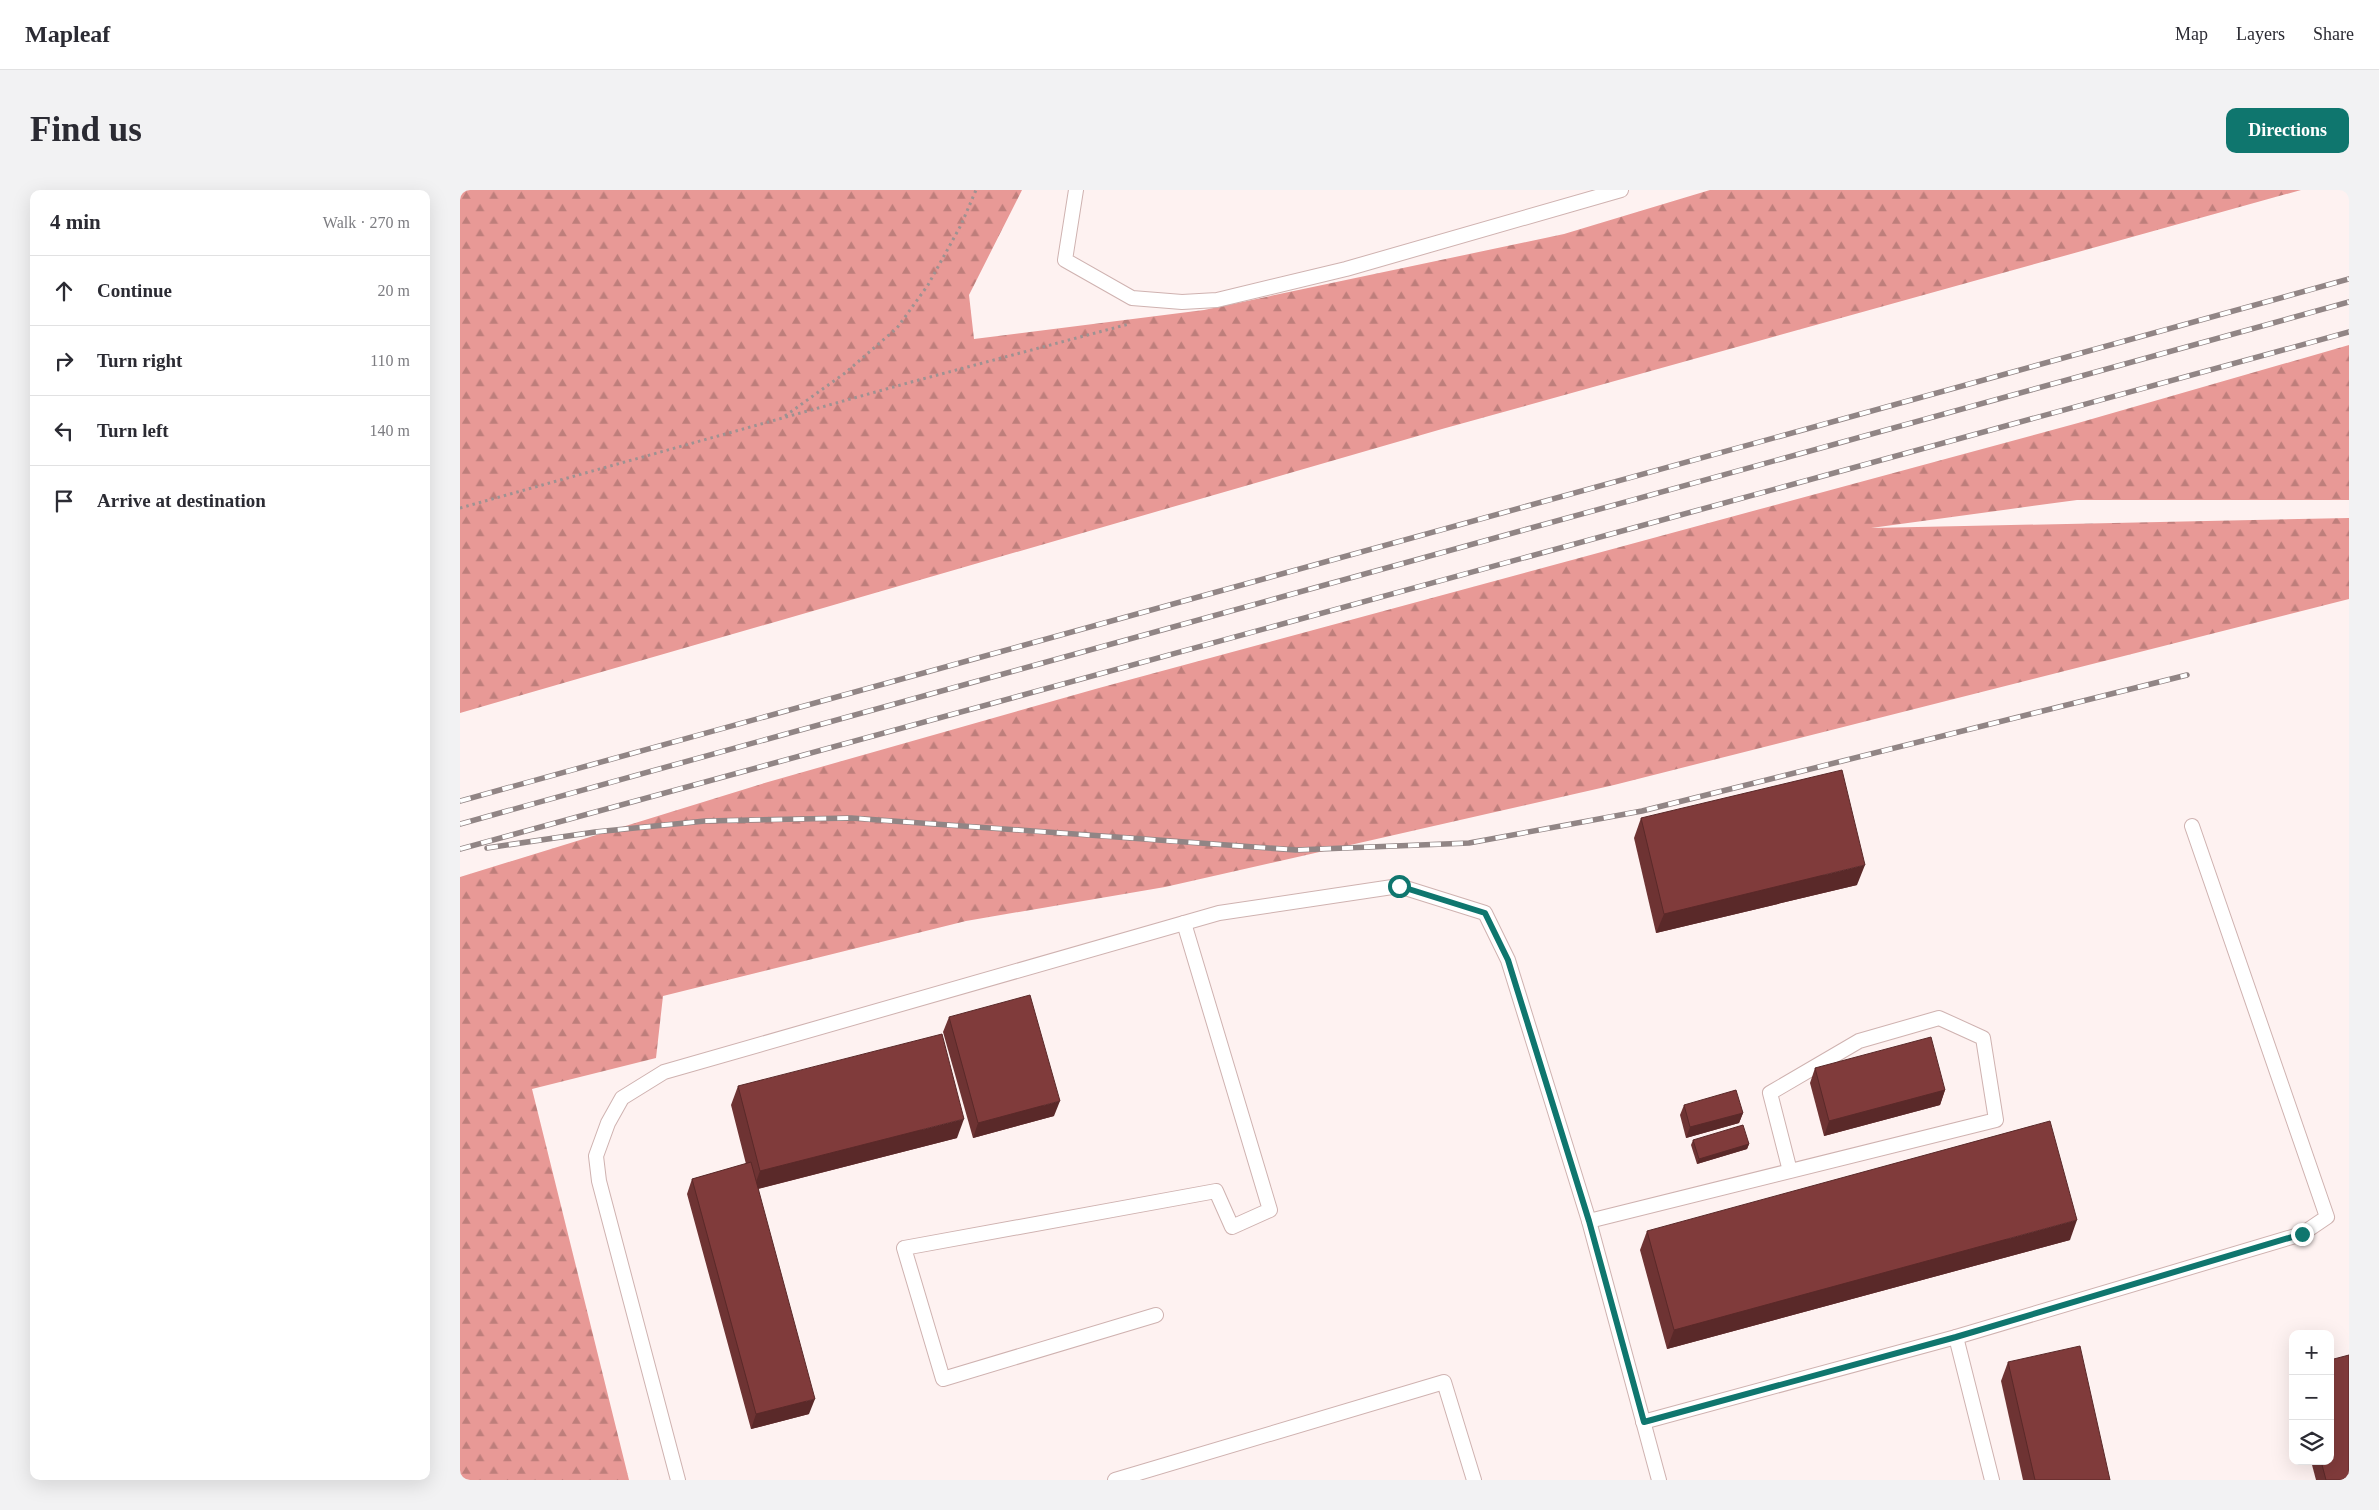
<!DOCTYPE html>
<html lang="en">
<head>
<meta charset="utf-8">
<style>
  :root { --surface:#fff; --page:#f2f2f3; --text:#2b2b33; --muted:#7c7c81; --line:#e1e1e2; --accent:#0f766e }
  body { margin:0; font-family:Georgia,serif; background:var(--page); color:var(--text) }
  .controls { position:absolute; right:15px; bottom:15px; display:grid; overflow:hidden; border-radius:10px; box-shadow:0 5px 20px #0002 }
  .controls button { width:45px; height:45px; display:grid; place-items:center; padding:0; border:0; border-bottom:1px solid var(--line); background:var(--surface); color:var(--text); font:25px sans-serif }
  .stop { position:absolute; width:15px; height:15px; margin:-11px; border:4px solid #0f766e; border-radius:50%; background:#fff }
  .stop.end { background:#0f766e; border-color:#fff; box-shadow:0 1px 5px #0008 }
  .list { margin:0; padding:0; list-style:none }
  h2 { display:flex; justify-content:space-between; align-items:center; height:65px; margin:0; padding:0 20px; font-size:21px }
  h2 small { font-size:16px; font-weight:400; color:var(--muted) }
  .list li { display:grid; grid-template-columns:32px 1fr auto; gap:15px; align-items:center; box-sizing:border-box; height:70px; padding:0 20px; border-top:1px solid var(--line) }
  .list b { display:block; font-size:19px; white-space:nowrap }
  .list em { font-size:16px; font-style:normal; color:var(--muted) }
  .icon { flex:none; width:28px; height:28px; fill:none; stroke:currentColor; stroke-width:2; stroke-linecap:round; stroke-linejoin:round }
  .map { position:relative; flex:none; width:1889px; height:1290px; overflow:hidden; border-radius:10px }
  header { display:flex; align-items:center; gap:30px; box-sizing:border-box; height:70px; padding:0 25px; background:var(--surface); border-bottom:1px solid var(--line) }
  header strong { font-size:24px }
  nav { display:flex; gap:28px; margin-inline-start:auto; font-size:18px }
  .intro { display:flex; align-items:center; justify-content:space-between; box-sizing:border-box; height:120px; padding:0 30px }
  h1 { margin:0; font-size:35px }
  .button { padding:12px 22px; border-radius:10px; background:var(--accent); color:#fff; font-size:18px; font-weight:700 }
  main { display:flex; gap:30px; padding:0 30px }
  aside { flex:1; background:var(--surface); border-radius:10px; box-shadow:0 5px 20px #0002 }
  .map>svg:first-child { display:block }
  .forest { fill:url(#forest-firs) }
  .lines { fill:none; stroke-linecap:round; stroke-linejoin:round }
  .service-casing { stroke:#cfb2b0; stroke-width:16 }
  .path { stroke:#9e9292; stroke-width:3; stroke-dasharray:2.5 4; stroke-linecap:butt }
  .service { stroke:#fff; stroke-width:14 }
  .rail-casing { stroke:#918585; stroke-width:5.5 }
  .rail { stroke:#fff; stroke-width:4; stroke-dasharray:11; stroke-linecap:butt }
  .wall { fill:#6e3333 }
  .shaded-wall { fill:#5a2929 }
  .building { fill:#803b3b; stroke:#5a2929 }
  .route { stroke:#0f766e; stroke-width:6 }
</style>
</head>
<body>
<header>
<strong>Mapleaf</strong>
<nav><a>Map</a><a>Layers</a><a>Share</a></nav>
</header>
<div class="intro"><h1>Find us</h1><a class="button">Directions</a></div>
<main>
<aside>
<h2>4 min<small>Walk · 270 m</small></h2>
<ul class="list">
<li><svg class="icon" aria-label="ahead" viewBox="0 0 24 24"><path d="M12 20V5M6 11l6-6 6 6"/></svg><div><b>Continue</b></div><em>20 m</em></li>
<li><svg class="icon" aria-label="right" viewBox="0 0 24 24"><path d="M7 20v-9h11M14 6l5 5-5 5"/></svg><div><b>Turn right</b></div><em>110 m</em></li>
<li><svg class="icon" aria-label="left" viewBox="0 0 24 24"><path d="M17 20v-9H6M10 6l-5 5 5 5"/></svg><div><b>Turn left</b></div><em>140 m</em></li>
<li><svg class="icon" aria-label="arrive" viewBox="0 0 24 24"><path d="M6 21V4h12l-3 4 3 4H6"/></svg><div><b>Arrive at destination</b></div></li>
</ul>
</aside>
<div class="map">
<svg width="1889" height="1290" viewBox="0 0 1889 1290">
  <defs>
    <pattern id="forest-firs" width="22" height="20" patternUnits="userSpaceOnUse" patternTransform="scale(1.25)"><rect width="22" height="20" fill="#e89996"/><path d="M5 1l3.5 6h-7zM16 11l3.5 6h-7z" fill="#be7e7b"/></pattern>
  </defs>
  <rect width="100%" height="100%" fill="#fef2f1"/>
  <g class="forest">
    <polygon points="0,0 562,0 509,105 514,149 744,120 1104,44 1250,0 1841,0 982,239 0,523"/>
    <polygon points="1889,155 1889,310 1617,310 1411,338 1889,328 1889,409 1154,595 705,697 506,731 203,806 196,868 72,899 169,1290 0,1290 0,687 308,592 639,498 1618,233"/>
  </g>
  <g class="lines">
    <g class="service-casing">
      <g id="service">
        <polyline points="616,0 605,70 672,108 722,112 757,110 886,79 1161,0"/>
        <polyline points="1129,1031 1199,1290"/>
        <polyline points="696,1125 483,1189 444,1058 756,1001 772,1037 810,1020 724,733"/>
        <polyline points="1496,1147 1842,1044 1867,1027 1732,636"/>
        <polyline points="1183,1232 1496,1147 1532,1290"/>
        <polyline points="218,1290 139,991 136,966 148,933 162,908 204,882 759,723 939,696 1025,723 1048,770 1129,1031 1536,930 1523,848 1479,828 1399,851 1310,903 1330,981"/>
        <polyline points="655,1290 984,1192 1014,1290"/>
      </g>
    </g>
    <g class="path">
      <polyline points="325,226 385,183 437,138 468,95 501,35 516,0"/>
      <polyline points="0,318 455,191 669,134"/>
    </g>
    <use href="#service" class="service"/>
    <g class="rail-casing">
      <g id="rail">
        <polyline points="0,611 1889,89"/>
        <polyline points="0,634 1889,112"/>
        <polyline points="27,658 135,642 245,631 391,628 836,660 1009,653 1182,621 1727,485"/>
        <polyline points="0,659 1889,142"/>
      </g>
    </g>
    <use href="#rail" class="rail"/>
  </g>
  <g class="wall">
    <polygon points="1181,628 1397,695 1196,743 1174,648"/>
    <polygon points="489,827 594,926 513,948 483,842"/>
    <polygon points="1355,878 1485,900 1480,915 1364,946 1350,893"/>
    <polygon points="278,896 497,948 298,999 349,1224 291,1239 227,1004 232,989 286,974 271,915"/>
    <polygon points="1224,915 1283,923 1279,933 1226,948 1220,925"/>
    <polygon points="1233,950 1289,954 1287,959 1237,974 1231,955"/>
    <polygon points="1187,1041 1610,1050 1207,1159 1180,1060"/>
    <polygon points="1548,1172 1650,1290 1563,1290 1541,1191"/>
    <polygon points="1833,1187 1833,1206 1830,1195"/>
    <polygon points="1851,1271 1870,1271 1889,1290 1856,1290"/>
  </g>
  <g class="shaded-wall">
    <polygon points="1405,675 1397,695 1196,743 1204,724"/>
    <polygon points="1485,900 1480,915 1364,946 1369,931"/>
    <polygon points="600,911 594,926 513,948 518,933"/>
    <polygon points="1283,923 1279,933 1226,948 1230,937"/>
    <polygon points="504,929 497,948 293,1000 300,981"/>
    <polygon points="1289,954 1287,959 1237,974 1239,969"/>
    <polygon points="1617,1030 1610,1050 1207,1159 1214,1140"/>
    <polygon points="355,1209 349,1224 291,1239 296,1224"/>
  </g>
  <g class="building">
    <polygon points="1382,580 1405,675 1204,724 1181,628"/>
    <polygon points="570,805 600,911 518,933 489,827"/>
    <polygon points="482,844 504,929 300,981 278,896"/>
    <polygon points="1471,847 1485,900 1369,931 1355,878"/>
    <polygon points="1276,900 1283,923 1230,937 1224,915"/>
    <polygon points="1590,931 1617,1030 1214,1140 1187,1041"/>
    <polygon points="1283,935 1289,954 1239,969 1233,950"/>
    <polygon points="291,972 355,1209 296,1224 232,989"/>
    <polygon points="1620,1156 1650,1290 1575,1290 1548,1172"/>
    <polygon points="1889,1165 1889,1290 1866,1290 1861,1271 1870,1271 1870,1170"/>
  </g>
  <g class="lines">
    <polyline class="route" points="939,696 1025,723 1048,770 1129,1031 1184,1232 1496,1147 1842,1044"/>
  </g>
</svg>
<div class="controls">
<button>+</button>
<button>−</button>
<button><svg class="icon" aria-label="layers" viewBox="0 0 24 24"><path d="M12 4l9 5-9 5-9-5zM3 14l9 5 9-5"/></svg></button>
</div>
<div class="stop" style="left:939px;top:696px"></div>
<div class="stop end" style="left:1842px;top:1044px"></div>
</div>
</main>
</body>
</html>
